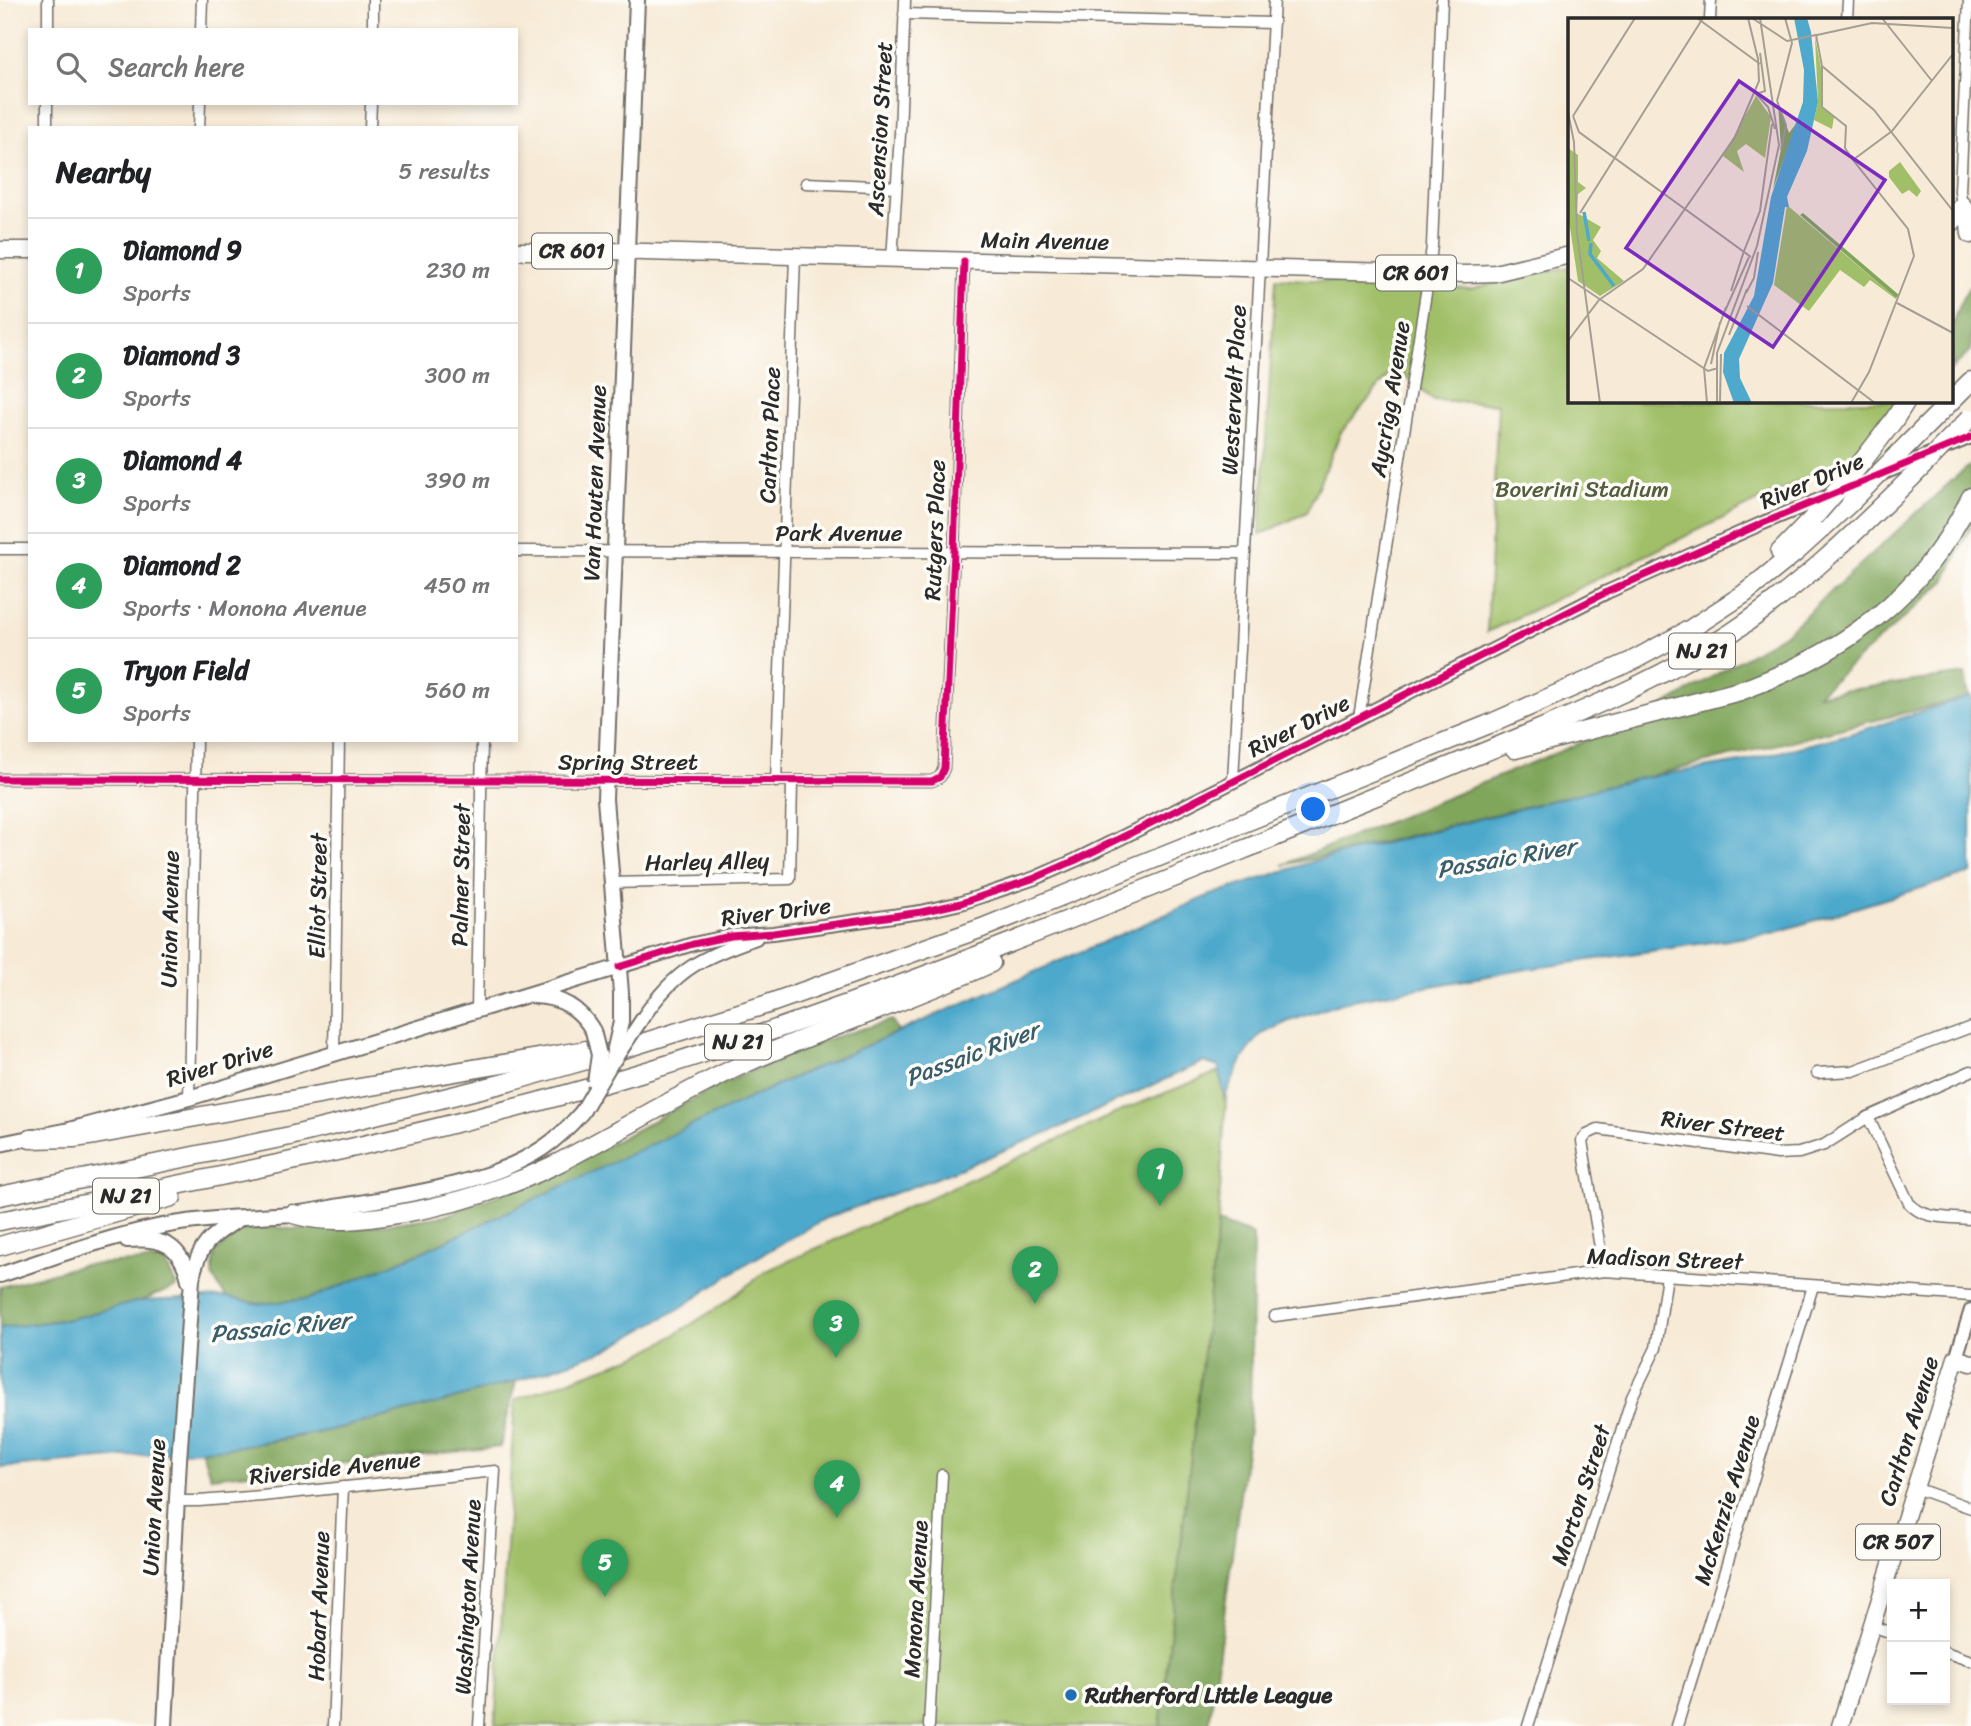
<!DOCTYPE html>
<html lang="en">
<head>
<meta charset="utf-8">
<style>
  :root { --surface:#fff; --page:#f2f2f2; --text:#202124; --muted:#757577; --line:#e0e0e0; --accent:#0f766e }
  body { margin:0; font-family:Sriracha,sans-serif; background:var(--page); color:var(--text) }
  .controls { position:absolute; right:21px; bottom:21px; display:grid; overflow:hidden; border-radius:0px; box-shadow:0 4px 10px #0003 }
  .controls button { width:63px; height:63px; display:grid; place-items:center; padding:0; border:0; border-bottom:2px solid var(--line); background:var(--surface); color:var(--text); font:35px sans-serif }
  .you { position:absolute; left:1314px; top:810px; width:24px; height:24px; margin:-18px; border:5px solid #fff; border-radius:50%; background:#1a73e8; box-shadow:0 0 0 10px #1a73e833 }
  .badge { display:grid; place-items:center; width:46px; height:46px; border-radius:50%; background:var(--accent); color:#fff; font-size:23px; font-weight:700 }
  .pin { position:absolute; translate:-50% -58px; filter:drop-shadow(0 2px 4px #0008) }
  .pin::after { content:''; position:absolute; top:37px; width:24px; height:21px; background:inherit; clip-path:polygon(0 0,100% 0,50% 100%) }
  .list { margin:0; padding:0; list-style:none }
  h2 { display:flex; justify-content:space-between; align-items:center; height:91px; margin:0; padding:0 28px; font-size:30px }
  h2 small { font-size:23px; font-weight:400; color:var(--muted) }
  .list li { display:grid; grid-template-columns:46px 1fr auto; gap:21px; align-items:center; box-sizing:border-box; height:105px; padding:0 28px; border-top:2px solid var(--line) }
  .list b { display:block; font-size:26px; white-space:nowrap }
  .list p { margin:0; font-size:23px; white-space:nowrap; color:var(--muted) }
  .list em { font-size:23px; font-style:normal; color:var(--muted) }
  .icon { flex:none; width:38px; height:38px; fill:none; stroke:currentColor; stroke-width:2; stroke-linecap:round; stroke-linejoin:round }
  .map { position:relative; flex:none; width:1971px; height:1726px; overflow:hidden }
  .search { position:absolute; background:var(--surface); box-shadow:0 4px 10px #0003; left:28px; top:28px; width:490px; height:77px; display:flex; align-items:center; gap:18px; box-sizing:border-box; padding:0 24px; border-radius:0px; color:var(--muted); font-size:26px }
  .panel { position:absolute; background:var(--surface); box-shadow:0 4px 10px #0003; left:28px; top:126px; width:490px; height:616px; border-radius:0px }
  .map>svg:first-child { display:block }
  .green { fill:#a0bf68; stroke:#66754a; stroke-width:2 }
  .forest { fill:#80a65c; stroke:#566844; stroke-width:2 }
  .water { fill:#4ea9cc; stroke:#3c6a7c; stroke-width:2 }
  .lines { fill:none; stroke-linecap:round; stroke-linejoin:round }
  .minor-casing { stroke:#726e67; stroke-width:13 }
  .tertiary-casing { stroke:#726e67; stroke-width:16 }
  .secondary-casing { stroke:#726e67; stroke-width:18 }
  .primary-casing { stroke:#726e67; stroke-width:19 }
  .motorway-casing { stroke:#726e67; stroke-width:21 }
  .minor { stroke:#fff; stroke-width:10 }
  .tertiary { stroke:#fff; stroke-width:12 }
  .secondary { stroke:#fff; stroke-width:14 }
  .primary { stroke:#fff; stroke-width:16 }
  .motorway { stroke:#fff; stroke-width:18 }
  .tertiary-bridge-casing { stroke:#726e67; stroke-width:16; stroke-linecap:butt }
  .secondary-bridge-casing { stroke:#726e67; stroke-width:18; stroke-linecap:butt }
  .motorway-bridge-casing { stroke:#726e67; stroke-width:21; stroke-linecap:butt }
  .tertiary-bridge { stroke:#fff; stroke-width:12 }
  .secondary-bridge { stroke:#fff; stroke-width:14 }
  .motorway-bridge { stroke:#fff; stroke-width:18 }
  .cycleway-casing { stroke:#fdfcf7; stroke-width:11 }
  .cycleway { stroke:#d6006c; stroke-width:7 }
  .poi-dot { fill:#1f6fb2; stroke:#fdfcf7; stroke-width:2.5 }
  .labels { text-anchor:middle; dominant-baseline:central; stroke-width:7; stroke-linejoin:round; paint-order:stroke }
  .shield { fill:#fdfcf7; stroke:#6a6a68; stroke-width:2 }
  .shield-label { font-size:21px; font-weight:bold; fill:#2b2b2b }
  .street-label { font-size:23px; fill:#2b2b2b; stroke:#fdfcf7 }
  .park-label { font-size:23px; fill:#545f40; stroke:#fdfcf7 }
  .poi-label { font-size:23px; font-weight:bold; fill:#2b2b2b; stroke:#fdfcf7; text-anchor:start }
  .water-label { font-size:24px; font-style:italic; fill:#395d6b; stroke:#fdfcf7 }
  .inset-river { fill:none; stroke:#4ea9cc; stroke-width:3.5 }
  .inset-road { fill:none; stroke:#a59e92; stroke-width:2 }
  .view { fill:#7b2cbf; fill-opacity:0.15; stroke:#7b2cbf; stroke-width:3.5 }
  .inset-edge { fill:none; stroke:#2b2b2b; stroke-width:3.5 }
</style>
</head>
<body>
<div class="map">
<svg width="1971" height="1726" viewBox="0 0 1971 1726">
  <rect width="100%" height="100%" fill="#fdfcf7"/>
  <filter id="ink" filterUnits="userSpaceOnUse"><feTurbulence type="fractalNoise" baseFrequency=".0143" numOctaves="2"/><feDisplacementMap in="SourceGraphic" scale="14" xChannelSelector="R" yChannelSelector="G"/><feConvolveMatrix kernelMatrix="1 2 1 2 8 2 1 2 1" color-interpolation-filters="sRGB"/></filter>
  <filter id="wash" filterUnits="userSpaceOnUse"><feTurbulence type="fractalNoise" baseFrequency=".00686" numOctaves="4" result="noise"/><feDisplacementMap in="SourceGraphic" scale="28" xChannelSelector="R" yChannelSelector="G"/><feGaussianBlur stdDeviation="1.57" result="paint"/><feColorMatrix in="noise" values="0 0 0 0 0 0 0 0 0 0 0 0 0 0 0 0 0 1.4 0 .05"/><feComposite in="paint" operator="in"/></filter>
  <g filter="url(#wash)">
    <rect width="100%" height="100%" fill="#f7ead6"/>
    <g class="green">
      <polygon points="1570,267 1570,401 1898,401 1856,454 1487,632 1498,404 1433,400 1395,368 1341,432 1307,512 1260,535 1276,278 1472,289 1531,274"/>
      <polygon points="1228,1068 1218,1222 1160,1726 495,1726 515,1400 641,1354 665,1341 726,1302 766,1271 1130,1107"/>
    </g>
    <g class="forest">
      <path d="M1971,284V350L1952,370C1952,331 1949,317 1971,284Z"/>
      <polygon points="1971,465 1971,526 1945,581 1818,694 1965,674 1969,697 1343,852 1283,865 1648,715 1787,632 1958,475"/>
      <polygon points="892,1020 898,1032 788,1080 422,1252 309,1299 259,1304 226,1297 212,1276 215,1252 250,1223 291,1229 357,1228 444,1216 560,1171 708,1091 808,1045"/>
      <polygon points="1218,1222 1253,1235 1250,1421 1209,1726 1160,1726"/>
      <polygon points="164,1260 177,1287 140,1301 70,1319 0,1328 0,1287 82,1265"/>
      <path d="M516,1381L500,1447L211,1477L201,1450C308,1442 413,1410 516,1381Z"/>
    </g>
    <polygon class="water" points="1971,696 1971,873 1773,933 1522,970 1347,1001 1287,1022 1260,1035 1243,1058 1224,1098 1219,1067 1203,1062 1056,1129 944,1175 826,1218 744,1265 682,1307 606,1350 516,1381 432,1405 331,1430 228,1448 0,1468 0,1328 70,1319 140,1301 226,1297 259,1304 309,1299 422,1252 788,1080 1208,896 1314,861 1640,778 1741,762 1853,733"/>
  </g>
  <g filter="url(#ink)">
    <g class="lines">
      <g class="minor-casing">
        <g id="minor">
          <polyline points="904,14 1273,23"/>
          <polyline points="1710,19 1711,0"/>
          <polyline points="1847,19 1848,0"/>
          <polyline points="48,30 48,0"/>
          <polyline points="201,30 202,0"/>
          <polyline points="373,30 373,0"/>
          <polyline points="47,128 47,103"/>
          <polyline points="199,128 200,103"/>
          <polyline points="370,128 371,103"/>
          <polyline points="806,183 896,187"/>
          <polyline points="1962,206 1960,191 1969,0"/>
          <polyline points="892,260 900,134 905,0"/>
          <polyline points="0,549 30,549"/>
          <polyline points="516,551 1245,553"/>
          <polyline points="1359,718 1426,293 1432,246 1442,0"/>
          <polyline points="0,779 932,781 940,777 944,768 954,552 964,261"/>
          <polyline points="1233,781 1274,0"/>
          <polyline points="776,782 795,257"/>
          <polyline points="611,883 790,879 792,782"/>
          <polyline points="477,1010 482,740"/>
          <polyline points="334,1053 339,740"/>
          <polyline points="1817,1073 1853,1071 1971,1027"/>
          <polyline points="189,1098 196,740"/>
          <path d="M1868,1117L1909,1203C1923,1220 1950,1217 1971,1219"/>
          <polyline points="1604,1271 1582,1141 1587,1134 1598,1129 1778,1154 1799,1153 1824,1145 1868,1117 1971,1071"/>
          <polyline points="1275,1316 1604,1271 1971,1296"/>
          <polyline points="1915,1488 1971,1508"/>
          <polyline points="178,1501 199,1501 262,1496 495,1471 479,1726"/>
          <polyline points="1872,1626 1892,1633"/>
          <polyline points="1945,1652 1971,1661"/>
          <polyline points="333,1726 343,1487"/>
          <polyline points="929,1726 942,1475"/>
          <polyline points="1528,1726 1632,1397 1656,1348 1667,1276"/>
          <polyline points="1677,1726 1813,1286"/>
        </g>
      </g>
      <g class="tertiary-casing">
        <g id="tertiary">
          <polyline points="619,967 693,944 731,936 773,933 921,912 961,903 1035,878 1076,860 1165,816 1607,592 1763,523 1971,437"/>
          <path d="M644,1016C676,969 704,956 756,938"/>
          <polyline points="1956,1358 1971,1310"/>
        </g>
      </g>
      <g class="secondary-casing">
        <g id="secondary">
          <path d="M534,996C561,997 580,1008 593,1031"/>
          <polyline points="621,1022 621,993 605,799 637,0"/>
          <polyline points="0,1144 69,1130 189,1098 619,967"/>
          <path d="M127,1240C162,1237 181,1244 189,1280"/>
          <path d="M0,1275C57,1256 114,1234 174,1224C213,1217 252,1217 291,1214C312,1212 333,1207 354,1204C414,1194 492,1182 543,1148C558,1138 570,1126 582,1112"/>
          <path d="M165,1726L179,1460L192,1279C198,1245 211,1236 239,1219"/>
        </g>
      </g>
      <g class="primary-casing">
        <g id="primary">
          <polyline points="0,250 30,250"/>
          <polyline points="516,251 608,251 1466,274 1495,273 1570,255"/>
          <polyline points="1840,1726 1956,1358 1971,1363"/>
        </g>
      </g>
      <g class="motorway-casing">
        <g id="motorway">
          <path d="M1952,222L1962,206C1970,215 1970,223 1971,234"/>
          <polyline points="1952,400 1971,381"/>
          <polyline points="1908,444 1951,401"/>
          <polyline points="1862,462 1894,420 1906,401"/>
          <polyline points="1780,552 1814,517"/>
          <path d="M1515,749L1740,691C1844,653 1922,597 1971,497"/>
          <polyline points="30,1139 74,1138 95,1135 347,1090 587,1050"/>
          <polyline points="0,1196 290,1136 509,1082 597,1057 768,1004 982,928 1487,725 1632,661 1689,630 1744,594 1796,552 1851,502"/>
          <path d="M293,1214C327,1224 363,1220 398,1214C452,1205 505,1189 554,1165C619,1132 680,1093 746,1063C827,1027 911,1000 991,963"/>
          <path d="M0,1221C218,1177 436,1135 650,1070C856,1007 1055,926 1255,845C1348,807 1442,770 1535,731C1602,703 1669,674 1731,633C1797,589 1855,533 1912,477"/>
          <polyline points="0,1246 172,1197"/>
        </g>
      </g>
      <use href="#minor" class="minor"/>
      <use href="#tertiary" class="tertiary"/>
      <use href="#secondary" class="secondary"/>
      <use href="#primary" class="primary"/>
      <use href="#motorway" class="motorway"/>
      <g class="tertiary-bridge-casing">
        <polyline id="tertiary-bridge" points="614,1061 644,1016"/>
      </g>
      <g class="secondary-bridge-casing">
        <g id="secondary-bridge">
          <polyline points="593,1031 599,1055 595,1082"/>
          <polyline points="582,1112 612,1061 621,1022"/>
        </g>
      </g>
      <g class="motorway-bridge-casing">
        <g id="motorway-bridge">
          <polyline points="1912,477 1970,418"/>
          <polyline points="1851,502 1908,444"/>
          <polyline points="1814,517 1862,462"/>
        </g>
      </g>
      <use href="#tertiary-bridge" class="tertiary-bridge"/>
      <use href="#secondary-bridge" class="secondary-bridge"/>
      <use href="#motorway-bridge" class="motorway-bridge"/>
      <g class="cycleway-casing">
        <g id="cycleway">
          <polyline points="0,779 932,781 940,777 944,768 954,552 964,261"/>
          <polyline points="619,967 693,944 731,936 773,933 921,912 961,903 1035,878 1076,860 1165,816 1607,592 1763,523 1971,437"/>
        </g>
      </g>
      <use href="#cycleway" class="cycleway"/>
    </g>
  </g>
  <circle class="poi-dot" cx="1071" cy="1695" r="7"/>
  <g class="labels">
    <g class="shield">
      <rect x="532" y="233.5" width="80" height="35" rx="5"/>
      <rect x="1376" y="255.5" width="80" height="35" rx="5"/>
      <rect x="1669" y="633.5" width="66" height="35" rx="5"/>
      <rect x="705" y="1024.5" width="66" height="35" rx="5"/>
      <rect x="93" y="1178.5" width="66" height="35" rx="5"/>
      <rect x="1856" y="1524.5" width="84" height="35" rx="5"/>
    </g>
    <g class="shield-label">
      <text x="572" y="251">CR 601</text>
      <text x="1416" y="273">CR 601</text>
      <text x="1702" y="651">NJ 21</text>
      <text x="738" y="1042">NJ 21</text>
      <text x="126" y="1196">NJ 21</text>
      <text x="1898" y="1542">CR 507</text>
    </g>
    <g class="street-label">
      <text transform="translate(880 129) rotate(-87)">Ascension Street</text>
      <text transform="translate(1045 241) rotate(1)">Main Avenue</text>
      <text transform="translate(1234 390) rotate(-87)">Westervelt Place</text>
      <text transform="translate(1390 399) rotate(-81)">Aycrigg Avenue</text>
      <text transform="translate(770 435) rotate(-88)">Carlton Place</text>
      <text transform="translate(1812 481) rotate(-23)">River Drive</text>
      <text transform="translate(595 483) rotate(-88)">Van Houten Avenue</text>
      <text transform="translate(935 530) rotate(-88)">Rutgers Place</text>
      <text x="839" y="533">Park Avenue</text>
      <text transform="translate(1299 726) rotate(-27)">River Drive</text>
      <text x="628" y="762">Spring Street</text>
      <text transform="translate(707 862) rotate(-1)">Harley Alley</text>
      <text transform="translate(461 875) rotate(-89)">Palmer Street</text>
      <text transform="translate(318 896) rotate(-89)">Elliot Street</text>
      <text transform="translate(776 912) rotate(-7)">River Drive</text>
      <text transform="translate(170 919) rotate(-89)">Union Avenue</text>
      <text transform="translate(220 1064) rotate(-17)">River Drive</text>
      <text transform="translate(1723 1126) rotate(7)">River Street</text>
      <text transform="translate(1665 1259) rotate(2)">Madison Street</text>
      <text transform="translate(1909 1431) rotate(-73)">Carlton Avenue</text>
      <text transform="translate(335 1468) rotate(-6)">Riverside Avenue</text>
      <text transform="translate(1581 1495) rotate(-72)">Morton Street</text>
      <text transform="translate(1727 1500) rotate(-73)">McKenzie Avenue</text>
      <text transform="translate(154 1507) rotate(-87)">Union Avenue</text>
      <text transform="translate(468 1597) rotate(-87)">Washington Avenue</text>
      <text transform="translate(916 1599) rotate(-87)">Monona Avenue</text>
      <text transform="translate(319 1606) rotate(-88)">Hobart Avenue</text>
    </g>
    <g class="park-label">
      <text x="1582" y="489">Boverini Stadium</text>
    </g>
    <g class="poi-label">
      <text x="1085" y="1695">Rutherford Little League</text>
    </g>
    <g class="water-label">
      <text transform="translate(1506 858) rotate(-10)">Passaic River</text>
      <text transform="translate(972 1054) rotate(-21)">Passaic River</text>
      <text transform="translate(280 1327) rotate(-6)">Passaic River</text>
    </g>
  </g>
  <g transform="translate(1568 18)">
    <rect width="385" height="385" fill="#f7ead6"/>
    <path d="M247,19L254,55L253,88L266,99L264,111L246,102L250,84ZM188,78L203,99L197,140L178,126L169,133L176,154L155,138ZM0,130L10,137V164L18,170L10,176L9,195L33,209L25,222L33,233L29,240L56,263L32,278L10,263L0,196ZM332,144L353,173L349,179L341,172L334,176L321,159V153ZM219,187L328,280V281L302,262L296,269L272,252L241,293L206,267Z" fill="#a0bf68"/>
    <path d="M210,84L221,115L230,103L205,171L213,131ZM235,195L331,277L328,280L232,197Z" fill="#80a65c"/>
    <path d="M226,0H239L243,14L250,84L239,133L219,179L221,189H217L205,265L171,341L172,360L184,385H166L155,354L156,335L186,278L203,179L235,84L236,52Z" fill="#4ea9cc"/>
    <path class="inset-river" d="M16,194L21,223M23,225L22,236L46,268"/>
    <path class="inset-road" d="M129,0L192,46M184,0L219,23L248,17L254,48L306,92L385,193M314,0L364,63M249,17L304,5L385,10M254,48V89L278,108L277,130L285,142M188,76L197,73L192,35M188,76L200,89L207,111M209,83L224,25L217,0M209,83L218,107L213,132M0,94L6,124L9,215L32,385M5,98L67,0M5,98L11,114L183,239M12,195L135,0M176,233L192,193L204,106M0,260L140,353L150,350M163,273L176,233M178,275L186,260L190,234M329,285L385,315M179,288L307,385M157,293L181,239M161,317L179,271M0,323L31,282L75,251L167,119L191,63L190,41L180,0M143,346L152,304M136,350L139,385M136,350L158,289M152,383L153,336M149,385V335L189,228L211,127L192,0M283,385L301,354L346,238L340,211L285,142L324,113L385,36"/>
    <path class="view" d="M171,63L317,162L205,329L58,230Z"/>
    <rect width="385" height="385" class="inset-edge"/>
  </g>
</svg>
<div class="controls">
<button>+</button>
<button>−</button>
</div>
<div class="you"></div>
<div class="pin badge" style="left:1160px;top:1206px;background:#2e9e5b">1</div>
<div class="pin badge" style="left:1035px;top:1304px;background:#2e9e5b">2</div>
<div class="pin badge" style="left:836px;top:1358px;background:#2e9e5b">3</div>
<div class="pin badge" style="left:837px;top:1518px;background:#2e9e5b">4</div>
<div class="pin badge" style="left:605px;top:1597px;background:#2e9e5b">5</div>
<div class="search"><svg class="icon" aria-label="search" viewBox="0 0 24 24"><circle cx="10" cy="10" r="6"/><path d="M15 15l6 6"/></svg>Search here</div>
<section class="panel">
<h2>Nearby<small>5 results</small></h2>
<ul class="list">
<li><span class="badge" style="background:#2e9e5b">1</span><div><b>Diamond 9</b><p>Sports</p></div><em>230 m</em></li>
<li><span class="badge" style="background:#2e9e5b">2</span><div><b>Diamond 3</b><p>Sports</p></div><em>300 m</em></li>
<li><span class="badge" style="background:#2e9e5b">3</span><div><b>Diamond 4</b><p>Sports</p></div><em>390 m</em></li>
<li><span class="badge" style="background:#2e9e5b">4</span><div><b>Diamond 2</b><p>Sports · Monona Avenue</p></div><em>450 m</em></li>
<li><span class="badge" style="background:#2e9e5b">5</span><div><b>Tryon Field</b><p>Sports</p></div><em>560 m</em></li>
</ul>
</section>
</div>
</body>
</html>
